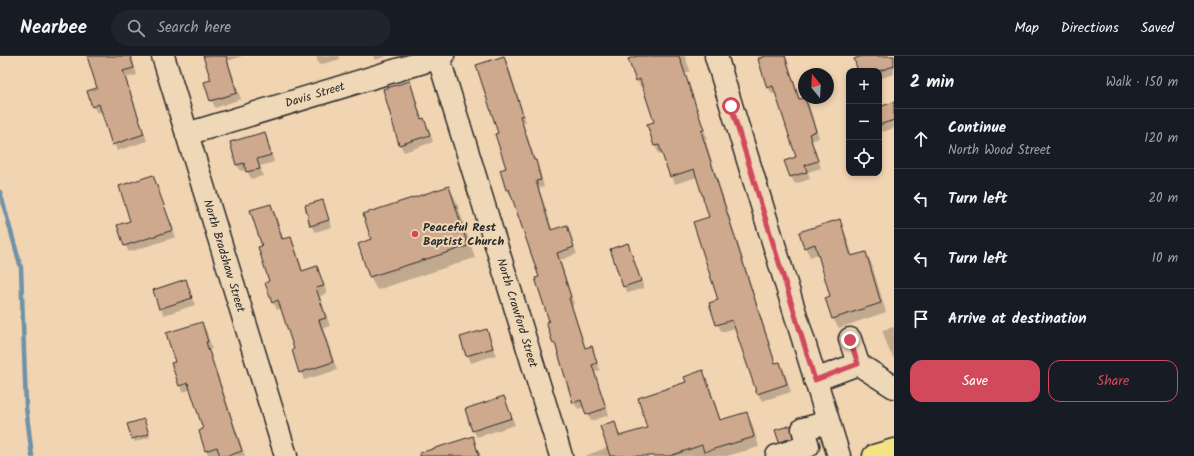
<!DOCTYPE html>
<html lang="en">
<head>
<meta charset="utf-8">
<style>
  :root { --surface:#171b24; --page:#20242c; --text:#f1f3f6; --muted:#9ea1a6; --line:#363941; --accent:#d1495b }
  body { margin:0; font-family:Kalam,sans-serif; background:var(--page); color:var(--text) }
  .controls { position:absolute; right:12px; top:12px; display:grid; overflow:hidden; border-radius:8px; box-shadow:0 2px 6px #0003 }
  .controls button { width:36px; height:36px; display:grid; place-items:center; padding:0; border:0; border-bottom:1px solid var(--line); background:var(--surface); color:var(--text); font:20px sans-serif }
  .compass { position:absolute; left:798px; top:12px; width:36px; height:36px; border-radius:50%; background:var(--surface); box-shadow:0 2px 6px #0003; rotate:342deg }
  .stop { position:absolute; width:12px; height:12px; margin:-9px; border:3px solid #d1495b; border-radius:50%; background:#fff }
  .stop.end { background:#d1495b; border-color:#fff; box-shadow:0 1px 4px #0008 }
  .list { margin:0; padding:0; list-style:none }
  h2 { display:flex; justify-content:space-between; align-items:center; height:52px; margin:0; padding:0 16px; font-size:17px }
  h2 small { font-size:13px; font-weight:400; color:var(--muted) }
  .list li { display:grid; grid-template-columns:26px 1fr auto; gap:12px; align-items:center; box-sizing:border-box; height:60px; padding:0 16px; border-top:1px solid var(--line) }
  .list b { display:block; font-size:15px; white-space:nowrap }
  .list p { margin:0; font-size:13px; white-space:nowrap; color:var(--muted) }
  .list em { font-size:13px; font-style:normal; color:var(--muted) }
  .actions { display:flex; gap:8px; padding:12px 16px }
  .actions a { flex:1; padding:9px 0; border:1px solid var(--accent); border-radius:12px; text-align:center; font-size:14px; color:var(--accent) }
  .actions .main { background:var(--accent); color:#fff }
  .icon { flex:none; width:22px; height:22px; fill:none; stroke:currentColor; stroke-width:2; stroke-linecap:round; stroke-linejoin:round }
  .map { position:relative; flex:none; width:894px; height:400px; overflow:hidden }
  header { display:flex; align-items:center; gap:24px; box-sizing:border-box; height:56px; padding:0 20px; background:var(--surface); border-bottom:1px solid var(--line) }
  header strong { font-size:19px }
  nav { display:flex; gap:22px; margin-inline-start:auto; font-size:14px }
  .search { width:280px; height:36px; background:var(--page); display:flex; align-items:center; gap:10px; box-sizing:border-box; padding:0 14px; border-radius:22px; color:var(--muted); font-size:15px }
  main { display:flex }
  aside { flex:1; background:var(--surface) }
  .map>svg:first-child { display:block }
  .shadow { fill:#0003 }
  .lines { fill:none; stroke-linecap:round; stroke-linejoin:round }
  .stream { stroke:#6e92a8; stroke-width:4.5 }
  .building { fill:#cfa98e; stroke:#2b2b2b }
  .minor-casing { stroke:#2b2b2b; stroke-width:25 }
  .major-casing { stroke:#2b2b2b; stroke-width:25 }
  .minor { stroke:#eed8b7; stroke-width:22 }
  .major { stroke:#f4e382; stroke-width:22 }
  .route { stroke:#d1495b; stroke-width:5 }
  .poi-dot { fill:#d1495b; stroke:#eed8b7; stroke-width:1.5 }
  .labels { text-anchor:middle; dominant-baseline:central; stroke-width:4; stroke-linejoin:round; paint-order:stroke }
  .street-label { font-size:12px; fill:#2b2b2b; stroke:#eed8b7 }
  .poi-label { font-size:12px; font-weight:bold; fill:#2b2b2b; stroke:#eed8b7; text-anchor:start }
</style>
</head>
<body>
<header>
<strong>Nearbee</strong>
<div class="search"><svg class="icon" aria-label="search" viewBox="0 0 24 24"><circle cx="10" cy="10" r="6"/><path d="M15 15l6 6"/></svg>Search here</div>
<nav><a>Map</a><a>Directions</a><a>Saved</a></nav>
</header>
<main>
<div class="map">
<svg width="894" height="400" viewBox="0 0 894 400">
  <rect width="100%" height="100%" fill="#f1d4b2"/>
  <filter id="ink" filterUnits="userSpaceOnUse"><feTurbulence type="fractalNoise" baseFrequency=".025" numOctaves="2"/><feDisplacementMap in="SourceGraphic" scale="8" xChannelSelector="R" yChannelSelector="G"/><feConvolveMatrix kernelMatrix="1 2 1 2 8 2 1 2 1" color-interpolation-filters="sRGB"/></filter>
  <g filter="url(#ink)">
    <g class="shadow">
      <polygon points="88,0 132,0 137,19 126,22 147,85 117,95 102,55 97,57 93,50 98,32"/>
      <polygon points="204,0 242,0 228,5 241,43 215,52 205,27 212,25"/>
      <polygon points="316,0 339,0 340,3 319,9"/>
      <polygon points="373,0 387,0 375,4"/>
      <polygon points="640,0 685,0 690,15 685,17 707,82 705,83 776,308 779,307 784,314 791,336 762,345 758,338 735,272 722,276 717,268 719,244 710,161 697,121 675,128 663,96 659,98 655,90 648,69 655,67 644,31 641,32 637,24"/>
      <polygon points="758,0 786,0 800,44 805,43 809,49 819,82 812,85 821,112 808,116 810,123 795,128 791,121 786,105 797,101 776,37 772,38 768,31"/>
      <polygon points="866,0 894,0 894,18 879,23 879,15 859,15"/>
      <polygon points="504,1 508,8 526,66 523,67 535,104 539,112 544,131 539,132 553,175 567,171 577,198 560,204 574,248 572,249 586,293 591,291 600,314 595,316 609,359 591,365 584,351 578,353 574,347 558,294 554,287 540,221 512,140 511,140 507,133 507,113 499,78"/>
      <polygon points="409,26 413,33 422,63 428,70 433,86 404,96 400,89 384,33"/>
      <polygon points="894,47 894,72 883,76 879,70 879,52"/>
      <polygon points="264,77 268,84 274,106 260,110 263,120 251,123 247,114 241,115 237,109"/>
      <polygon points="153,120 176,181 129,196 125,189 131,165"/>
      <polygon points="449,131 456,144 475,202 377,234 370,221 359,188 372,184"/>
      <polygon points="322,145 332,171 315,176 311,170"/>
      <polygon points="270,149 275,157 284,184 290,182 295,190 303,215 317,211 327,237 320,240 330,270 323,272 337,314 304,324 293,295 295,294 282,252 277,254 273,246 263,191"/>
      <polygon points="839,165 844,174 853,200 866,197 871,206 886,256 839,272 833,263 831,241 818,198 810,201 805,191"/>
      <polygon points="628,188 644,232 628,237 624,230"/>
      <polygon points="185,225 195,249 164,259 160,252"/>
      <polygon points="202,267 206,274 212,293 209,293 245,400 221,400 221,398 209,400 206,394 204,374 191,334 183,336 180,329 176,307"/>
      <polygon points="894,271 894,303 889,294 882,274"/>
      <polygon points="487,274 496,299 471,307 461,282"/>
      <polygon points="703,316 708,325 721,365 746,358 752,367 759,391 727,400 585,400 608,391 614,367 621,381 649,373 687,327"/>
      <polygon points="504,341 515,369 477,381 473,374"/>
      <polygon points="145,367 150,381 135,386 128,369"/>
      <polygon points="791,370 794,385 782,389 776,375"/>
      <polygon points="472,381 481,400 440,400"/>
    </g>
    <g class="lines">
      <polyline class="stream" points="0,136 21,212 26,351 32,400"/>
    </g>
    <g class="building">
      <polygon points="87,0 130,0 134,12 123,15 144,78 112,89 99,48 92,51 87,35 97,32"/>
      <polygon points="203,0 226,0 237,37 210,45 204,26 211,24"/>
      <polygon points="504,0 523,59 520,60 534,104 536,104 541,124 536,125 551,174 567,169 574,191 557,197 571,241 569,242 585,292 592,290 597,307 592,309 606,352 586,359 581,344 573,347 555,287 553,288 546,266 549,265 535,222 539,221 509,133 506,134 500,114 506,112 495,78 498,77 476,9"/>
      <polygon points="637,0 679,0 704,74 701,75 775,307 780,306 787,328 757,338 732,264 716,269 709,247 718,244 693,166 709,161 694,113 670,121 659,89 654,90 647,68 654,66 640,23 636,25 628,3"/>
      <polygon points="766,0 785,0 799,43 805,42 816,75 809,78 818,105 805,109 807,116 790,121 784,105 796,101 773,30 767,32 758,3"/>
      <polygon points="862,0 894,0 894,10 879,15 858,15 854,3"/>
      <polygon points="410,25 421,63 424,62 430,79 399,89 383,33"/>
      <polygon points="894,46 894,64 879,69 879,51"/>
      <polygon points="265,76 271,99 257,103 260,113 246,116 244,107 236,109 230,86"/>
      <polygon points="153,119 173,174 124,190 117,169 130,165 119,130"/>
      <polygon points="449,130 468,190 369,221 358,188 371,183 363,158"/>
      <polygon points="323,144 329,164 310,170 305,149"/>
      <polygon points="271,148 282,183 291,181 302,215 317,210 324,230 316,232 326,262 319,264 333,306 299,317 292,294 294,293 278,244 272,247 265,227 269,225 258,191 262,190 250,154"/>
      <polygon points="840,163 851,200 866,196 881,247 832,263 825,242 830,240 815,188 804,192 799,176"/>
      <polygon points="628,187 641,225 623,231 610,193"/>
      <polygon points="186,223 192,242 159,253 153,234"/>
      <polygon points="202,266 208,286 206,286 242,395 228,400 220,400 217,391 205,395 199,375 203,373 188,327 179,330 171,307 175,306 166,277"/>
      <polygon points="487,273 493,292 466,300 460,281"/>
      <polygon points="703,314 720,364 747,356 754,381 704,396 702,389 670,400 610,400 600,370 615,365 619,380 647,372 638,342 686,326 684,321"/>
      <polygon points="504,340 512,362 472,375 465,353"/>
      <polygon points="144,363 149,378 132,383 127,368"/>
      <polygon points="792,369 793,382 779,386 775,374"/>
      <polygon points="473,380 479,400 420,400 420,397"/>
    </g>
    <g class="lines">
      <g class="minor-casing">
        <g id="minor">
          <polyline points="163,0 286,400"/>
          <polyline points="438,0 561,400"/>
          <polyline points="716,0 839,400"/>
          <polyline points="187,78 443,0"/>
          <polyline points="850,283 858,308"/>
          <polyline points="815,324 858,308 894,331"/>
          <polyline points="777,400 808,390 803,373 828,366"/>
        </g>
      </g>
      <g class="major-casing">
        <polyline id="major" points="874,400 894,394"/>
      </g>
      <use href="#minor" class="minor"/>
      <use href="#major" class="major"/>
    </g>
  </g>
  <g class="lines" filter="url(#ink)">
    <polyline class="route" points="731,50 815,324 858,308 850,284"/>
  </g>
  <circle class="poi-dot" cx="415" cy="178" r="4"/>
  <g class="labels">
    <g class="street-label">
      <text transform="translate(315 39) rotate(-17)">Davis Street</text>
      <text transform="translate(224 200) rotate(73)">North Bradshaw Street</text>
      <text transform="translate(517 257) rotate(73)">North Crawford Street</text>
    </g>
    <g class="poi-label">
      <text x="423" y="171">Peaceful Rest<tspan x="423" dy="14">Baptist Church</tspan></text>
    </g>
  </g>
</svg>
<div class="controls">
<button>+</button>
<button>−</button>
<button><svg class="icon" aria-label="locate" viewBox="0 0 24 24"><circle cx="12" cy="12" r="6"/><path d="M12 2v4M12 18v4M2 12h4M18 12h4"/></svg></button>
</div>
<svg class="compass" viewBox="-18 -18 36 36"><path d="M0-13l5 13h-10z" fill="#e53935"/><path d="M0 13l5-13h-10z" fill="#9ea1a6"/></svg>
<div class="stop" style="left:731px;top:50px"></div>
<div class="stop end" style="left:850px;top:284px"></div>
</div>
<aside>
<h2>2 min<small>Walk · 150 m</small></h2>
<ul class="list">
<li><svg class="icon" aria-label="ahead" viewBox="0 0 24 24"><path d="M12 20V5M6 11l6-6 6 6"/></svg><div><b>Continue</b><p>North Wood Street</p></div><em>120 m</em></li>
<li><svg class="icon" aria-label="left" viewBox="0 0 24 24"><path d="M17 20v-9H6M10 6l-5 5 5 5"/></svg><div><b>Turn left</b></div><em>20 m</em></li>
<li><svg class="icon" aria-label="left" viewBox="0 0 24 24"><path d="M17 20v-9H6M10 6l-5 5 5 5"/></svg><div><b>Turn left</b></div><em>10 m</em></li>
<li><svg class="icon" aria-label="arrive" viewBox="0 0 24 24"><path d="M6 21V4h12l-3 4 3 4H6"/></svg><div><b>Arrive at destination</b></div></li>
</ul>
<div class="actions"><a class="main">Save</a><a>Share</a></div>
</aside>
</main>
</body>
</html>
